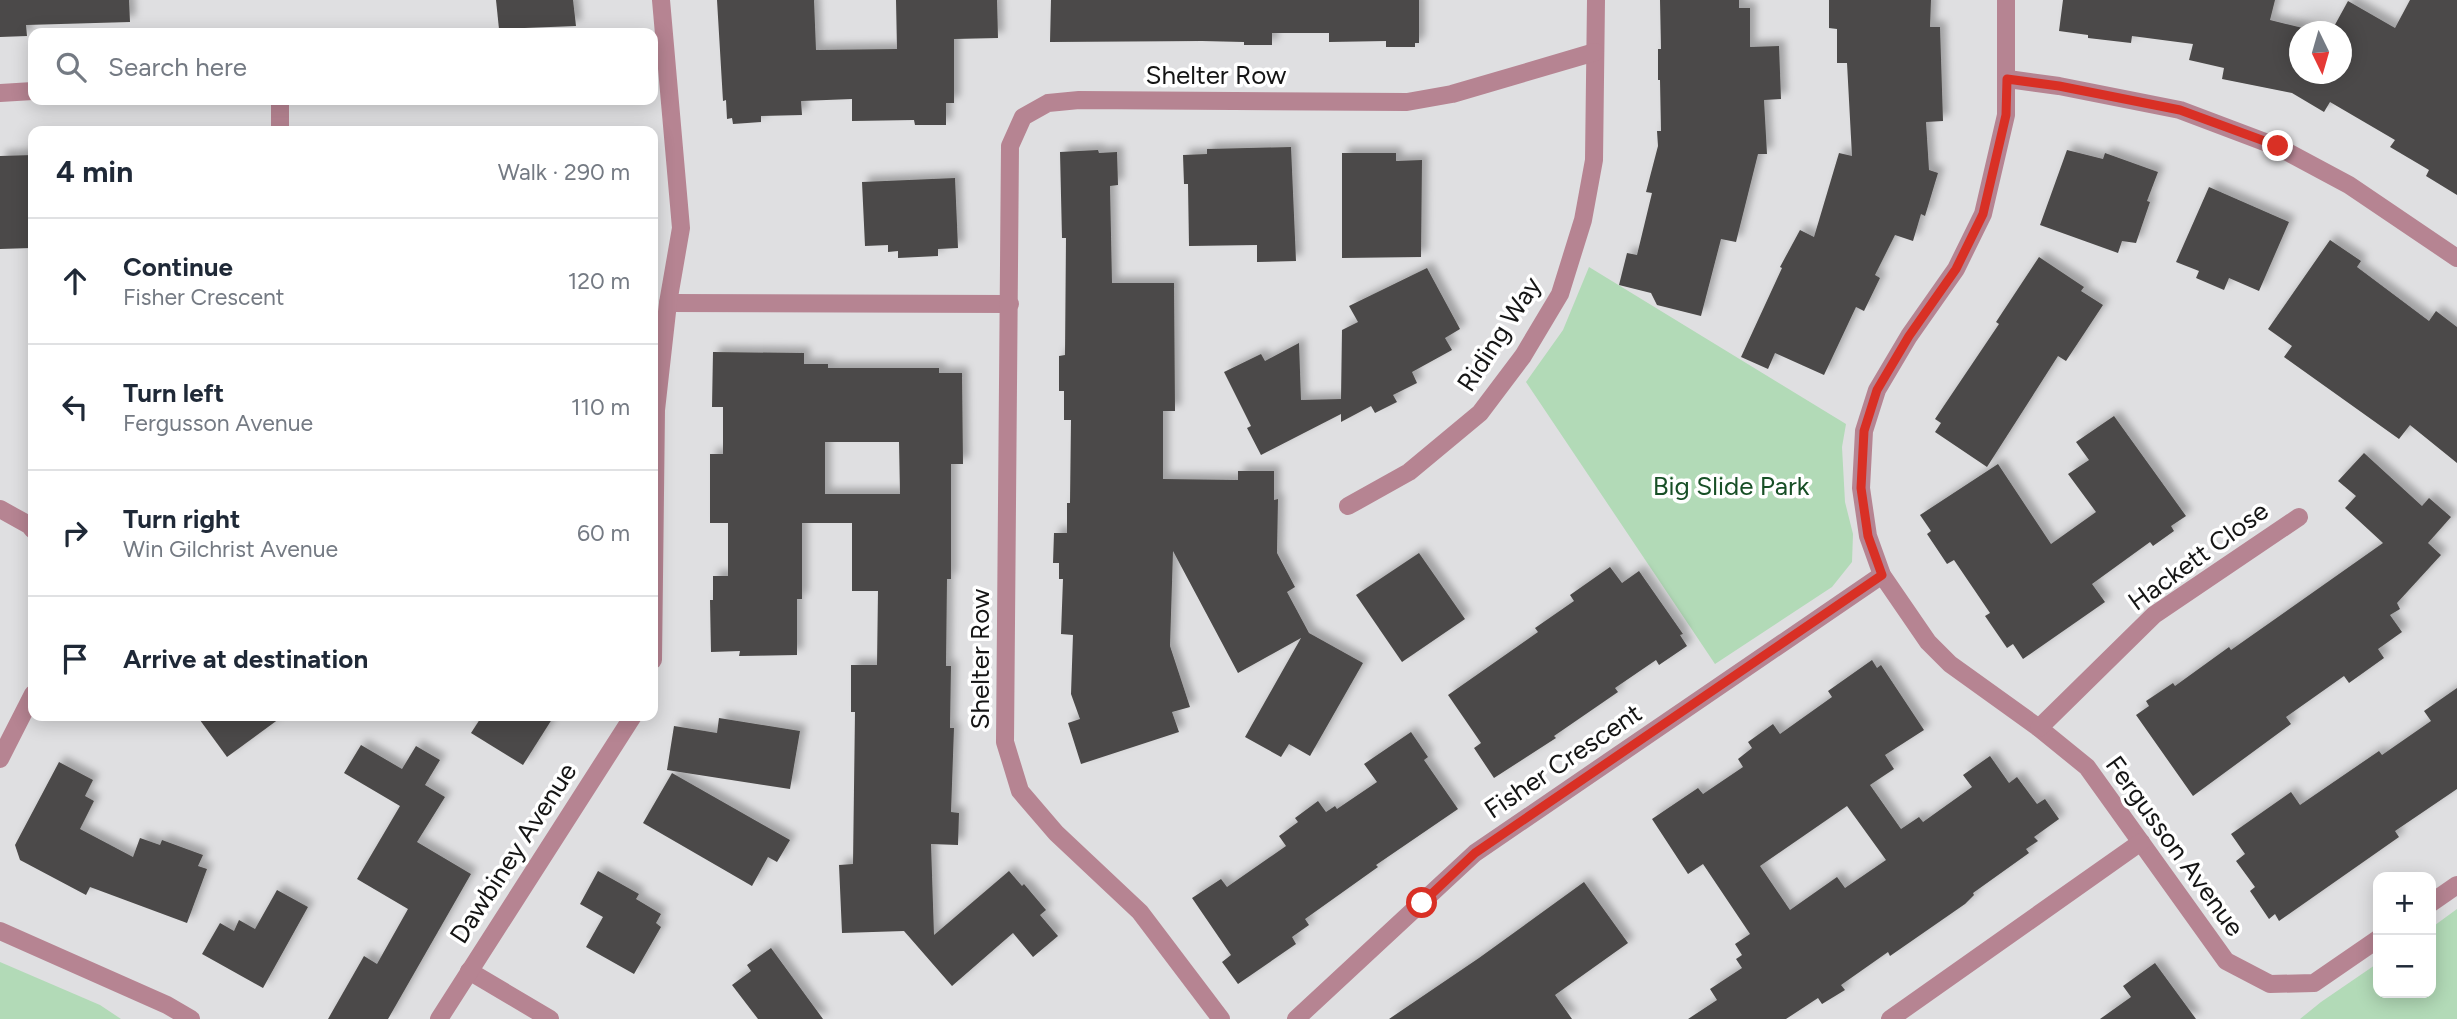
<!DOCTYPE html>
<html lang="en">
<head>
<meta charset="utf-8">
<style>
  :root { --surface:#fff; --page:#f6f6f7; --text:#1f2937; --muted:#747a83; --line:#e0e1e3 }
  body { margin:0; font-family:Figtree,sans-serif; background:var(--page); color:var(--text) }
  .controls { position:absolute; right:21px; bottom:21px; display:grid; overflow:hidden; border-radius:14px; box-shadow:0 4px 18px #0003 }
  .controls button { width:63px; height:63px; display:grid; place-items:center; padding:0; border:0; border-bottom:2px solid var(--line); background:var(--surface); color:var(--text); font:35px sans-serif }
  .compass { position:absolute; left:2289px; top:21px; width:63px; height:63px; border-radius:50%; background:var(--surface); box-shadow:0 4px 18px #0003; rotate:175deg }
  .stop { position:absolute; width:21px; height:21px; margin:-16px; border:5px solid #d93025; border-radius:50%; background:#fff }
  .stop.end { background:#d93025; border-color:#fff; box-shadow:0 2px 7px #0008 }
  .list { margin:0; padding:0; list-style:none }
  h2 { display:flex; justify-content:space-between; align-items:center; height:91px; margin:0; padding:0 28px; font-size:30px }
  h2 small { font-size:23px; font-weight:400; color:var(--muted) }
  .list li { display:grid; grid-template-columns:46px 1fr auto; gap:21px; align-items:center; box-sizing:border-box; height:126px; padding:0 28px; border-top:2px solid var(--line) }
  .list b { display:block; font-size:26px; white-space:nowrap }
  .list p { margin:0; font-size:23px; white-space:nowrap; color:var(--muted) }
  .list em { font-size:23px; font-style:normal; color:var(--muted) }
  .icon { flex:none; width:38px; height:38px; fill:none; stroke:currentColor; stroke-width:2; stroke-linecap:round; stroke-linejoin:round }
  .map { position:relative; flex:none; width:2457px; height:1019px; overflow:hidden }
  .search { position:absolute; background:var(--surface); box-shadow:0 4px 18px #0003; left:28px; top:28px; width:630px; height:77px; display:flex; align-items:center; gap:18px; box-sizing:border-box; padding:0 24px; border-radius:14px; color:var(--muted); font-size:26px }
  .panel { position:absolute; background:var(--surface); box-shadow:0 4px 18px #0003; left:28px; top:126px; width:630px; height:595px; border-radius:14px }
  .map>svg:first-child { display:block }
  .green { fill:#b2dab7 }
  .building { fill:#4b4948; fill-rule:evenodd; filter:url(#shadow) }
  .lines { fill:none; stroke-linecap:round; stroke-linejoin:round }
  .minor { stroke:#b68492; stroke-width:18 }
  .route { stroke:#d93025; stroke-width:9 }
  .labels { text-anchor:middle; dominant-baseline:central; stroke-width:7; stroke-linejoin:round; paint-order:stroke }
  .street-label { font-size:26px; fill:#151515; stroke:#fff }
  .park-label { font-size:26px; fill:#174f26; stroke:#fff }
</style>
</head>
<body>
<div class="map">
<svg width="2457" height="1019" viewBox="0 0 2457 1019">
  <defs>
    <filter id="shadow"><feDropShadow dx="6" dy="-6" stdDeviation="3.5" flood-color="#0004"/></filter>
  </defs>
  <rect width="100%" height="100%" fill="#dfdfe1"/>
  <g class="green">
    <polygon points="1589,267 1846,424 1842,447 1845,502 1853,534 1852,562 1832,587 1715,664 1526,382 1563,330"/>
    <polygon points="2457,909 2457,1019 2300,1019 2321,1002 2378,963 2378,993 2431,993 2431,928"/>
    <polygon points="0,962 100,1005 121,1019 0,1019"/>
  </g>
  <g class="building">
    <polygon points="0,0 129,0 130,22 26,25 27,36 0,37"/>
    <polygon points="496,0 573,0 576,26 499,29"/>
    <polygon points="717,0 814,0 816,50 897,49 896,0 997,0 998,38 954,39 954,103 946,103 946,125 915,125 914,120 852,121 852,99 801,101 802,115 761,116 761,122 733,124 732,118 727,119 726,100 723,101"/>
    <polygon points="1051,0 1419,0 1419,43 1415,43 1415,47 1386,47 1386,41 1329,42 1329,33 1272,33 1272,45 1244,45 1244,42 1202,41 1050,42"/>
    <polygon points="1660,0 1739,0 1739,8 1750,8 1750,47 1779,46 1781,99 1764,100 1767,154 1758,154 1736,242 1721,239 1701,316 1657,305 1651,293 1619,285 1627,253 1637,255 1652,193 1646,192 1658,146 1657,131 1661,131 1660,80 1658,80 1658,49 1661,49"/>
    <polygon points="1829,0 1931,0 1930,27 1940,27 1943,121 1926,122 1929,170 1938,173 1925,216 1921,214 1913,241 1895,235 1875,275 1880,278 1864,311 1856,307 1824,375 1775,353 1768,369 1741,357 1782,268 1780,267 1800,230 1814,237 1839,153 1852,156 1847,63 1837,63 1837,29 1829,28"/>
    <polygon points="2063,0 2275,0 2270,20 2319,32 2300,32 2300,74 2342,74 2342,32 2331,32 2348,1 2395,28 2410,0 2457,0 2457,195 2426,176 2429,170 2390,147 2395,140 2330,102 2324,112 2292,93 2222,79 2224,68 2189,60 2193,44 2132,36 2131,43 2088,38 2088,35 2059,31"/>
    <polygon points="1291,147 1296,261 1257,262 1257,245 1189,246 1188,184 1184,184 1183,155 1207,154 1207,149"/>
    <polygon points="1098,150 1099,153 1117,152 1118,185 1110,186 1112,283 1174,283 1175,411 1163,411 1163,479 1238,480 1238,471 1274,471 1274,500 1278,499 1277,553 1295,587 1287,592 1309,633 1363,663 1310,756 1289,744 1281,757 1245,737 1301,638 1238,673 1173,551 1170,646 1190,707 1172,712 1179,732 1081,764 1068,723 1080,719 1071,694 1073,635 1061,634 1063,579 1059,579 1059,563 1053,563 1054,533 1067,533 1067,503 1070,503 1071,420 1064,420 1064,391 1059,391 1059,356 1065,355 1066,238 1062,238 1060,152"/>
    <polygon points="2067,150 2103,159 2105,153 2158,172 2147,201 2150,202 2136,243 2122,241 2118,253 2040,225"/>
    <polygon points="1342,153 1396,153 1396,161 1422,160 1421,257 1342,258"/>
    <polygon points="33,155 33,185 29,185 31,248 0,249 0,156"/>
    <polygon points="955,178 958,248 938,249 938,256 898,258 898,251 888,252 888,245 865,246 862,182"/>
    <polygon points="2209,187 2289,222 2259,291 2229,278 2224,290 2196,278 2199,271 2176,262"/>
    <polygon points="2330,240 2361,261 2357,267 2429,321 2436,311 2457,327 2457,463 2410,425 2399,439 2284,357 2292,346 2268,329"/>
    <polygon points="2039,257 2084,287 2081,291 2103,305 2066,361 2058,356 1987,467 1935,432 1941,423 1935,419 1999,324 1996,322"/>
    <polygon points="1427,268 1460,329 1445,338 1452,350 1412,372 1417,383 1393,395 1397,402 1375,413 1371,406 1341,422 1341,414 1261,455 1247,428 1251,426 1224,372 1261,354 1265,361 1299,343 1301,400 1341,399 1342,330 1358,322 1349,306"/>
    <path d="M713,352L804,353V364H828V368H939V373H962L963,464H951V579H947L946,666H951L950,728H954L951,812L959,813L958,845L931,844L934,935L1009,871L1022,886L1024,884L1046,910L1040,915L1058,936L1033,957L1013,933L952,986L904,931L842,933L839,865L853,864L855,712H851V665H877L878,591H852V523H802V599H797V655L739,656L740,651L711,652L710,600H713V576H728V523H710V454H723V407H712ZM825,442H899L900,494H825Z"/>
    <polygon points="2114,416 2186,516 2171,526 2174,531 2153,546 2150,542 2092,584 2105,602 2023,659 2013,644 2007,648 1985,616 1990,613 1954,560 1947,564 1927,534 1931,531 1920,515 1998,464 2051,544 2096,512 2068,474 2089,460 2076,442"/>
    <polygon points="2364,453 2422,506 2429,498 2451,517 2428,543 2441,555 2397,603 2400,609 2390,615 2402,632 2378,649 2384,658 2349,683 2344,676 2286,717 2291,724 2193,796 2136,715 2149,706 2146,701 2173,683 2175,686 2229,647 2231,650 2383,543 2345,508 2356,496 2338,481"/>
    <polygon points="1419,553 1465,619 1402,662 1356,595"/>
    <polygon points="1610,567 1622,583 1639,571 1683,634 1680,635 1687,646 1659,665 1656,660 1615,688 1618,692 1554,736 1556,738 1494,778 1474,748 1481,743 1448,695 1538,632 1535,628 1574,601 1570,595"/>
    <path d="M1872,660L1877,668L1881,665L1924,730L1885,755L1894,769L1870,785L1901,829L1919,817L1923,822L1972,787L1963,775L1990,756L2009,783L2017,777L2037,804L2045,799L2059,819L2034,837L2038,841L2026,849L2029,853L1973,893L1974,895L1965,904L1890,956L1888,952L1841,985L1845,990L1822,1004L1818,998L1786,1019H1688L1717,1000L1710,989L1742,968L1736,959L1742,955L1735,944L1750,934L1703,864L1688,874L1652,819L1698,788L1703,794L1743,767L1738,759L1752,748L1748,742L1773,724L1780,734L1832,697L1828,691ZM1847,806L1886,860L1845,888L1837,877L1790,910L1760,866Z"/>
    <polygon points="2457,688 2457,789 2395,831 2399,837 2279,921 2275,914 2269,919 2250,891 2255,887 2236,861 2245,854 2231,834 2291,792 2300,805 2379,751 2382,755 2431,721 2424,711"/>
    <polygon points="197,716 283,716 227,757"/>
    <polygon points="482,716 554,716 523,765 471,733"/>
    <polygon points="719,718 800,731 790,789 667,770 674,726 717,733"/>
    <polygon points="1411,732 1428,757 1424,760 1458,809 1376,865 1378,867 1305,919 1309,925 1292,937 1296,944 1238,984 1222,962 1231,955 1192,898 1221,879 1227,887 1286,846 1279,836 1298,822 1295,818 1318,801 1326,812 1335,806 1337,809 1377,782 1364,764"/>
    <polygon points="361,745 402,769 416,746 440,760 425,785 445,797 417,842 471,874 388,1019 328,1019 364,956 377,964 408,909 357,879 400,806 344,773"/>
    <polygon points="59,762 93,780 85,796 94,801 80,829 133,857 140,838 160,845 162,840 203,855 198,866 207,869 187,923 90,887 86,895 20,860 15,845"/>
    <polygon points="672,773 790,840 777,862 768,857 752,886 643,823"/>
    <polygon points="598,871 639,894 636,899 661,914 656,923 661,927 634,974 586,947 603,917 580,904"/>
    <polygon points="1584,882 1628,943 1555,995 1572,1019 1389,1019 1479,958"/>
    <polygon points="277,890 308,907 263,988 202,954 220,923 234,931 239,920 255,929"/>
    <polygon points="771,948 823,1019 758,1019 732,985 751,971 747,965"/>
    <polygon points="2155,963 2196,1019 2100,1019 2131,997 2123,986"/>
  </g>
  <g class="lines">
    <g class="minor">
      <polyline points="2006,0 2006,115 1983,214 1956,269 1909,336 1877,390 1864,431 1861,488 1868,536 1882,575 1928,642 1950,664 2039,728 2087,767 2226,961 2270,984 2314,983 2378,939"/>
      <polyline points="2008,79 2059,86 2180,110 2278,147 2349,185 2457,258"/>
      <polyline points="0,93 33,91"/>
      <polyline points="280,131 280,100"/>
      <polyline points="668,303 1010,304"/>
      <polyline points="1348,506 1409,472 1480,413 1523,356 1560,294 1583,220 1594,160 1596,0"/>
      <polyline points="0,509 29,525 33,530"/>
      <polyline points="653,660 656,410 668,303 681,228 661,0"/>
      <polyline points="2039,728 2154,615 2299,517"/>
      <polyline points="0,759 33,694"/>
      <polyline points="2431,903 2457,885"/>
      <polyline points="0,931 167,1005 191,1019"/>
      <polyline points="469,971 550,1019"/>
      <polyline points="439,1019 633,716"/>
      <polyline points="1221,1019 1140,912 1056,833 1020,791 1005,742 1010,146 1023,117 1048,103 1079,100 1407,102 1452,94 1595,52"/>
      <polyline points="1296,1019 1475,853 1882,575"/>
      <polyline points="1890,1019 2141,842"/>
    </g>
  </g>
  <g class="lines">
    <polyline class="route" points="1422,903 1475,853 1882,575 1868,536 1861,488 1864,431 1877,390 1909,336 1956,269 1983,214 2006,115 2007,79 2059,86 2180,110 2278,146"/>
  </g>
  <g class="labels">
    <g class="street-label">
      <text x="1216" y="75">Shelter Row</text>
      <text transform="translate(1499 334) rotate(-57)">Riding Way</text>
      <text transform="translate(2198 556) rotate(-36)">Hackett Close</text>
      <text transform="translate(980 659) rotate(-90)">Shelter Row</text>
      <text transform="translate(1563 761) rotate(-34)">Fisher Crescent</text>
      <text transform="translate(2175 846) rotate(54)">Fergusson Avenue</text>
      <text transform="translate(513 853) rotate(-57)">Dawbiney Avenue</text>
    </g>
    <g class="park-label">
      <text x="1731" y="486">Big Slide Park</text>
    </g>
  </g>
</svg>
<div class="controls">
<button>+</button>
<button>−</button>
</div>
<svg class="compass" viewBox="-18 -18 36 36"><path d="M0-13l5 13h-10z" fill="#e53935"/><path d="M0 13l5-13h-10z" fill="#747a83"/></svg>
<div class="stop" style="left:1422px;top:903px"></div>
<div class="stop end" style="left:2278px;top:146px"></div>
<div class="search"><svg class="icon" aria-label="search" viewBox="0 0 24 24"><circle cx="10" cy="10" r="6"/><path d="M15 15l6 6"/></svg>Search here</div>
<section class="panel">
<h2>4 min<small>Walk · 290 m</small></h2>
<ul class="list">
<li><svg class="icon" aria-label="ahead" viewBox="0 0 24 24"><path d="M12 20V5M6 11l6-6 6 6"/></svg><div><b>Continue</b><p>Fisher Crescent</p></div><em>120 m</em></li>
<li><svg class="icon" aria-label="left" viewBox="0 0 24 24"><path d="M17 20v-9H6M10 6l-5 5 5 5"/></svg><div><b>Turn left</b><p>Fergusson Avenue</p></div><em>110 m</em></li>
<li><svg class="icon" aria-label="right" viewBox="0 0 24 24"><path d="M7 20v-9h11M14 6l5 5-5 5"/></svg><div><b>Turn right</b><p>Win Gilchrist Avenue</p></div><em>60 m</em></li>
<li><svg class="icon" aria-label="arrive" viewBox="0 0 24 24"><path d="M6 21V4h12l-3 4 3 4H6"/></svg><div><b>Arrive at destination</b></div></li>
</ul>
</section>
</div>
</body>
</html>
